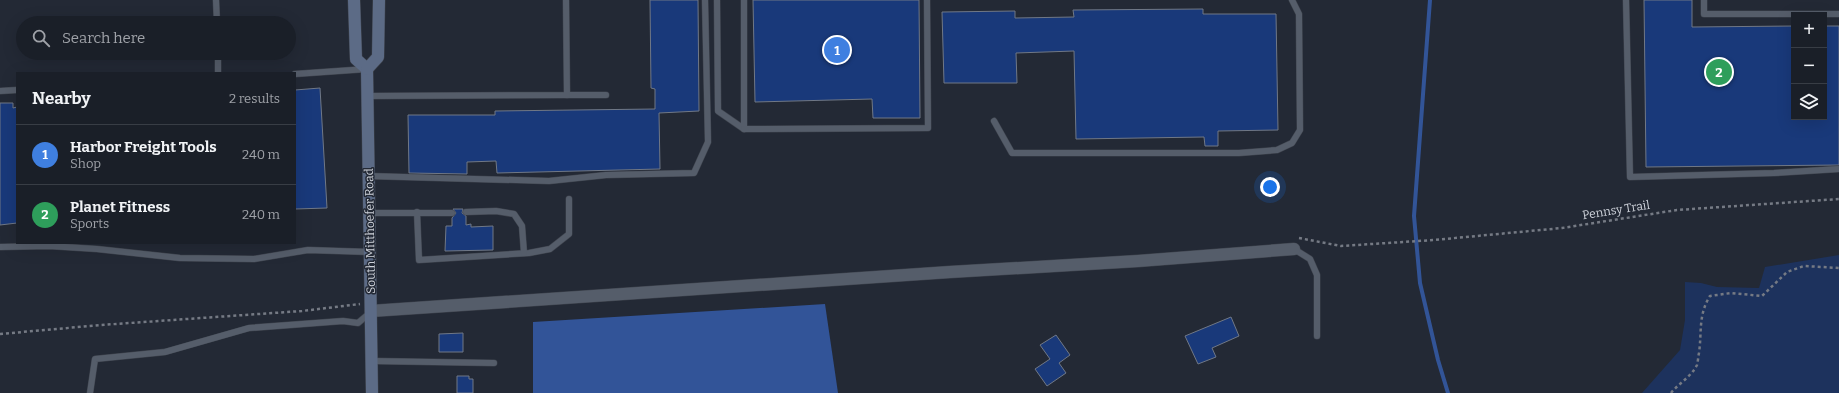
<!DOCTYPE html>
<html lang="en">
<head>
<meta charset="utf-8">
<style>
  :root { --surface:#1a1f28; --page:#232730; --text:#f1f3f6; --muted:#9fa2a8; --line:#383d45; --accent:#0b8043 }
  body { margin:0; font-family:Bitter,serif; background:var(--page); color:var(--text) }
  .controls { position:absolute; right:12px; top:12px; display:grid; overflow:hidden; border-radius:0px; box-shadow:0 4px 16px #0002 }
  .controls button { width:36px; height:36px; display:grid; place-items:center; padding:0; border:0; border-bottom:1px solid var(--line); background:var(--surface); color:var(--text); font:20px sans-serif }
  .you { position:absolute; left:1270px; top:187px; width:14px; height:14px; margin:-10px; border:3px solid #fff; border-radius:50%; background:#1a73e8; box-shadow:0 0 0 6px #1a73e833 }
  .badge { display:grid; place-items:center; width:26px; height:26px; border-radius:50%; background:var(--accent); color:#fff; font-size:13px; font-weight:700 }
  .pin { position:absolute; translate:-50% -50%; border:2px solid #fff; box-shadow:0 1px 4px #0006 }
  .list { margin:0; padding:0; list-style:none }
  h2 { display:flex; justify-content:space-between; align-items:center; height:52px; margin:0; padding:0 16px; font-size:17px }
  h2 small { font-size:13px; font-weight:400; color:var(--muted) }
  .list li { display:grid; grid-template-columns:26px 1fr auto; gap:12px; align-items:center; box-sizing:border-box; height:60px; padding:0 16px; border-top:1px solid var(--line) }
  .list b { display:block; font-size:15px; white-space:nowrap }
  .list p { margin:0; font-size:13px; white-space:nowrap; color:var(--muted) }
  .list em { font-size:13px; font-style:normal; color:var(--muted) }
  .icon { flex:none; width:22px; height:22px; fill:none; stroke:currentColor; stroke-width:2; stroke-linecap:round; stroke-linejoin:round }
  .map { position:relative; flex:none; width:1839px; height:393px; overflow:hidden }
  .search { position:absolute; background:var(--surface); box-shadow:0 4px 16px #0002; left:16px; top:16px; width:280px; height:44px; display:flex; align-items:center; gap:10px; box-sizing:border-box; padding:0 14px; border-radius:22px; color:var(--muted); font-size:15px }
  .panel { position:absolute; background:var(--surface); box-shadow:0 4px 16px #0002; left:16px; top:72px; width:280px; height:172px; border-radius:0px }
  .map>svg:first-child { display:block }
  .green { fill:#1d325d }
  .forest { fill:#325498 }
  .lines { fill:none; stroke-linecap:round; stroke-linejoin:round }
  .stream { stroke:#325497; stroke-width:4 }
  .building { fill:#19397a; stroke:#707886 }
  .lane-casing { stroke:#3f444e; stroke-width:7 }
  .street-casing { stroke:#3f444e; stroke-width:13 }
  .secondary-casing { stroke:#3f444e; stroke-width:13 }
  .path { stroke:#757a84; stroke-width:2.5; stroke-dasharray:3 3; stroke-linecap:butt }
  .lane { stroke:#555d6a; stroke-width:6 }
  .street { stroke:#555d6a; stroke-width:12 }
  .secondary { stroke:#5c6b86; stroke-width:12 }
  .labels { text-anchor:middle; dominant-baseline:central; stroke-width:3; stroke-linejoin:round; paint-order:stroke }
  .street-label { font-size:12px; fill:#cfd3db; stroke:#232935 }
</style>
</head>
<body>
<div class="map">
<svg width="1839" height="393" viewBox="0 0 1839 393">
  <rect width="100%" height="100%" fill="#232935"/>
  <polygon class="green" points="1839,255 1839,393 1642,393 1680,350 1685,320 1685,282 1701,283 1717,287 1759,288 1765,267"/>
  <polygon class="forest" points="825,304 838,393 533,393 533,322"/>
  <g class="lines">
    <polyline class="stream" points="1430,0 1414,216 1420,283 1438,360 1448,393"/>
  </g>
  <g class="building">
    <polygon points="650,0 698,0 699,111 659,113 660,169 497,173 496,161 467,162 467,174 409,173 408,115 495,115 495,111 655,109 655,89 651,88"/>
    <polygon points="753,0 919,0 920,118 873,118 872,99 755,102"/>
    <polygon points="1644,0 1692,0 1692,27 1794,26 1794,117 1824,117 1824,26 1839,26 1839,165 1646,167"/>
    <polygon points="1203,9 1203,14 1276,14 1278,130 1218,131 1218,146 1205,146 1204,137 1076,139 1074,51 1016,53 1017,83 944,83 942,12 1015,11 1015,18 1074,17 1073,10"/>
    <polygon points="320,88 327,208 295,209 295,90"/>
    <polygon points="0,103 13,103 13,108 17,107 17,223 0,225"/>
    <polygon points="453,209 463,209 462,213 466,216 466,225 471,224 471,227 493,226 493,250 445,251 446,226 452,226 452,218 456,213"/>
    <polygon points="1231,317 1239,336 1212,348 1216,357 1198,364 1185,336"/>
    <polygon points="463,333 463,352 439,352 439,334"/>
    <polygon points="1056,335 1070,355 1059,363 1066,373 1047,386 1035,369 1050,359 1040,345"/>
    <polygon points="457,376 469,376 469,379 473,379 473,393 457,393"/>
  </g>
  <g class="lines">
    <g class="lane-casing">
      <g id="lane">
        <polyline points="216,0 217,23"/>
        <polyline points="717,0 718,111 744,129 744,0"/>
        <polyline points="1626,0 1630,177 1774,173 1839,169"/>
        <polyline points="1704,0 1704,14 1839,14"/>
        <polyline points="218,53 218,73"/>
        <polyline points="295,74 367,69"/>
        <polyline points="0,91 17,90"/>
        <polyline points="567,95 606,95"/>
        <polyline points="367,96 567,95 566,0"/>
        <polyline points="994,121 1012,153 1239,153 1277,150 1292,143 1300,130 1299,14 1292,0"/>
        <polyline points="744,129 928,128 927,0"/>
        <polyline points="368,176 549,181 606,175 694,173 708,142 705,0"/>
        <polyline points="417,212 419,260 529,253 550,249 569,234 569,199"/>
        <polyline points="466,212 496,211 514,214 522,226 524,253"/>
        <polyline points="369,213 452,213"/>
        <polyline points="0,247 49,246 97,249 180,258 254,259 308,250 370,252"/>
        <polyline points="1294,249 1310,259 1317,275 1317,336"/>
        <polyline points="372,361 494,363"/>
        <polyline points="90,393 95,359 165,352 249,328 343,321 358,323 371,312"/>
      </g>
    </g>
    <g class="street-casing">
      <polyline id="street" points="371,311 950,272 1138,261 1294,249"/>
    </g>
    <g class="secondary-casing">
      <g id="secondary">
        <polyline points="354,0 356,59 367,69 372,393"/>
        <polyline points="367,69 378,57 379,0"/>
      </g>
    </g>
    <g class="path">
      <polyline points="1299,238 1341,246 1434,240 1562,228 1677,210 1839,199"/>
      <polyline points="0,334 101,325 302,311 360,304"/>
      <path d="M1671,393C1679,383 1691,377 1697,365C1698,362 1698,357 1699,353C1702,332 1698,315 1710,296L1731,293L1762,296L1787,272L1804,266L1839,268"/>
    </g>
    <use href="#lane" class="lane"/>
    <use href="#street" class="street"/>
    <use href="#secondary" class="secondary"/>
  </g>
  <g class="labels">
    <g class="street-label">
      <text transform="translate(1616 210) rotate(-9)">Pennsy Trail</text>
      <text transform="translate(370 231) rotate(-91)">South Mitthoefer Road</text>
    </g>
  </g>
</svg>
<div class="controls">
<button>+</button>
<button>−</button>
<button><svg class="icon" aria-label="layers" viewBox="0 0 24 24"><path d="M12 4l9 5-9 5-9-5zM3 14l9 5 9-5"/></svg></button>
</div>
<div class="you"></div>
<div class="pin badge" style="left:837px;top:50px;background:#3f7fe0">1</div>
<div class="pin badge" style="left:1719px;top:72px;background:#2e9e5b">2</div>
<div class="search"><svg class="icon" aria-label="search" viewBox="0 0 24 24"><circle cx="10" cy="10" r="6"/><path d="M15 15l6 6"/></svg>Search here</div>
<section class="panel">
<h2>Nearby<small>2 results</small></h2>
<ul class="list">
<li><span class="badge" style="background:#3f7fe0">1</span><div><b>Harbor Freight Tools</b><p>Shop</p></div><em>240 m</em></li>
<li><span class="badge" style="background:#2e9e5b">2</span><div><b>Planet Fitness</b><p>Sports</p></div><em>240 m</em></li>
</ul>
</section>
</div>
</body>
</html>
